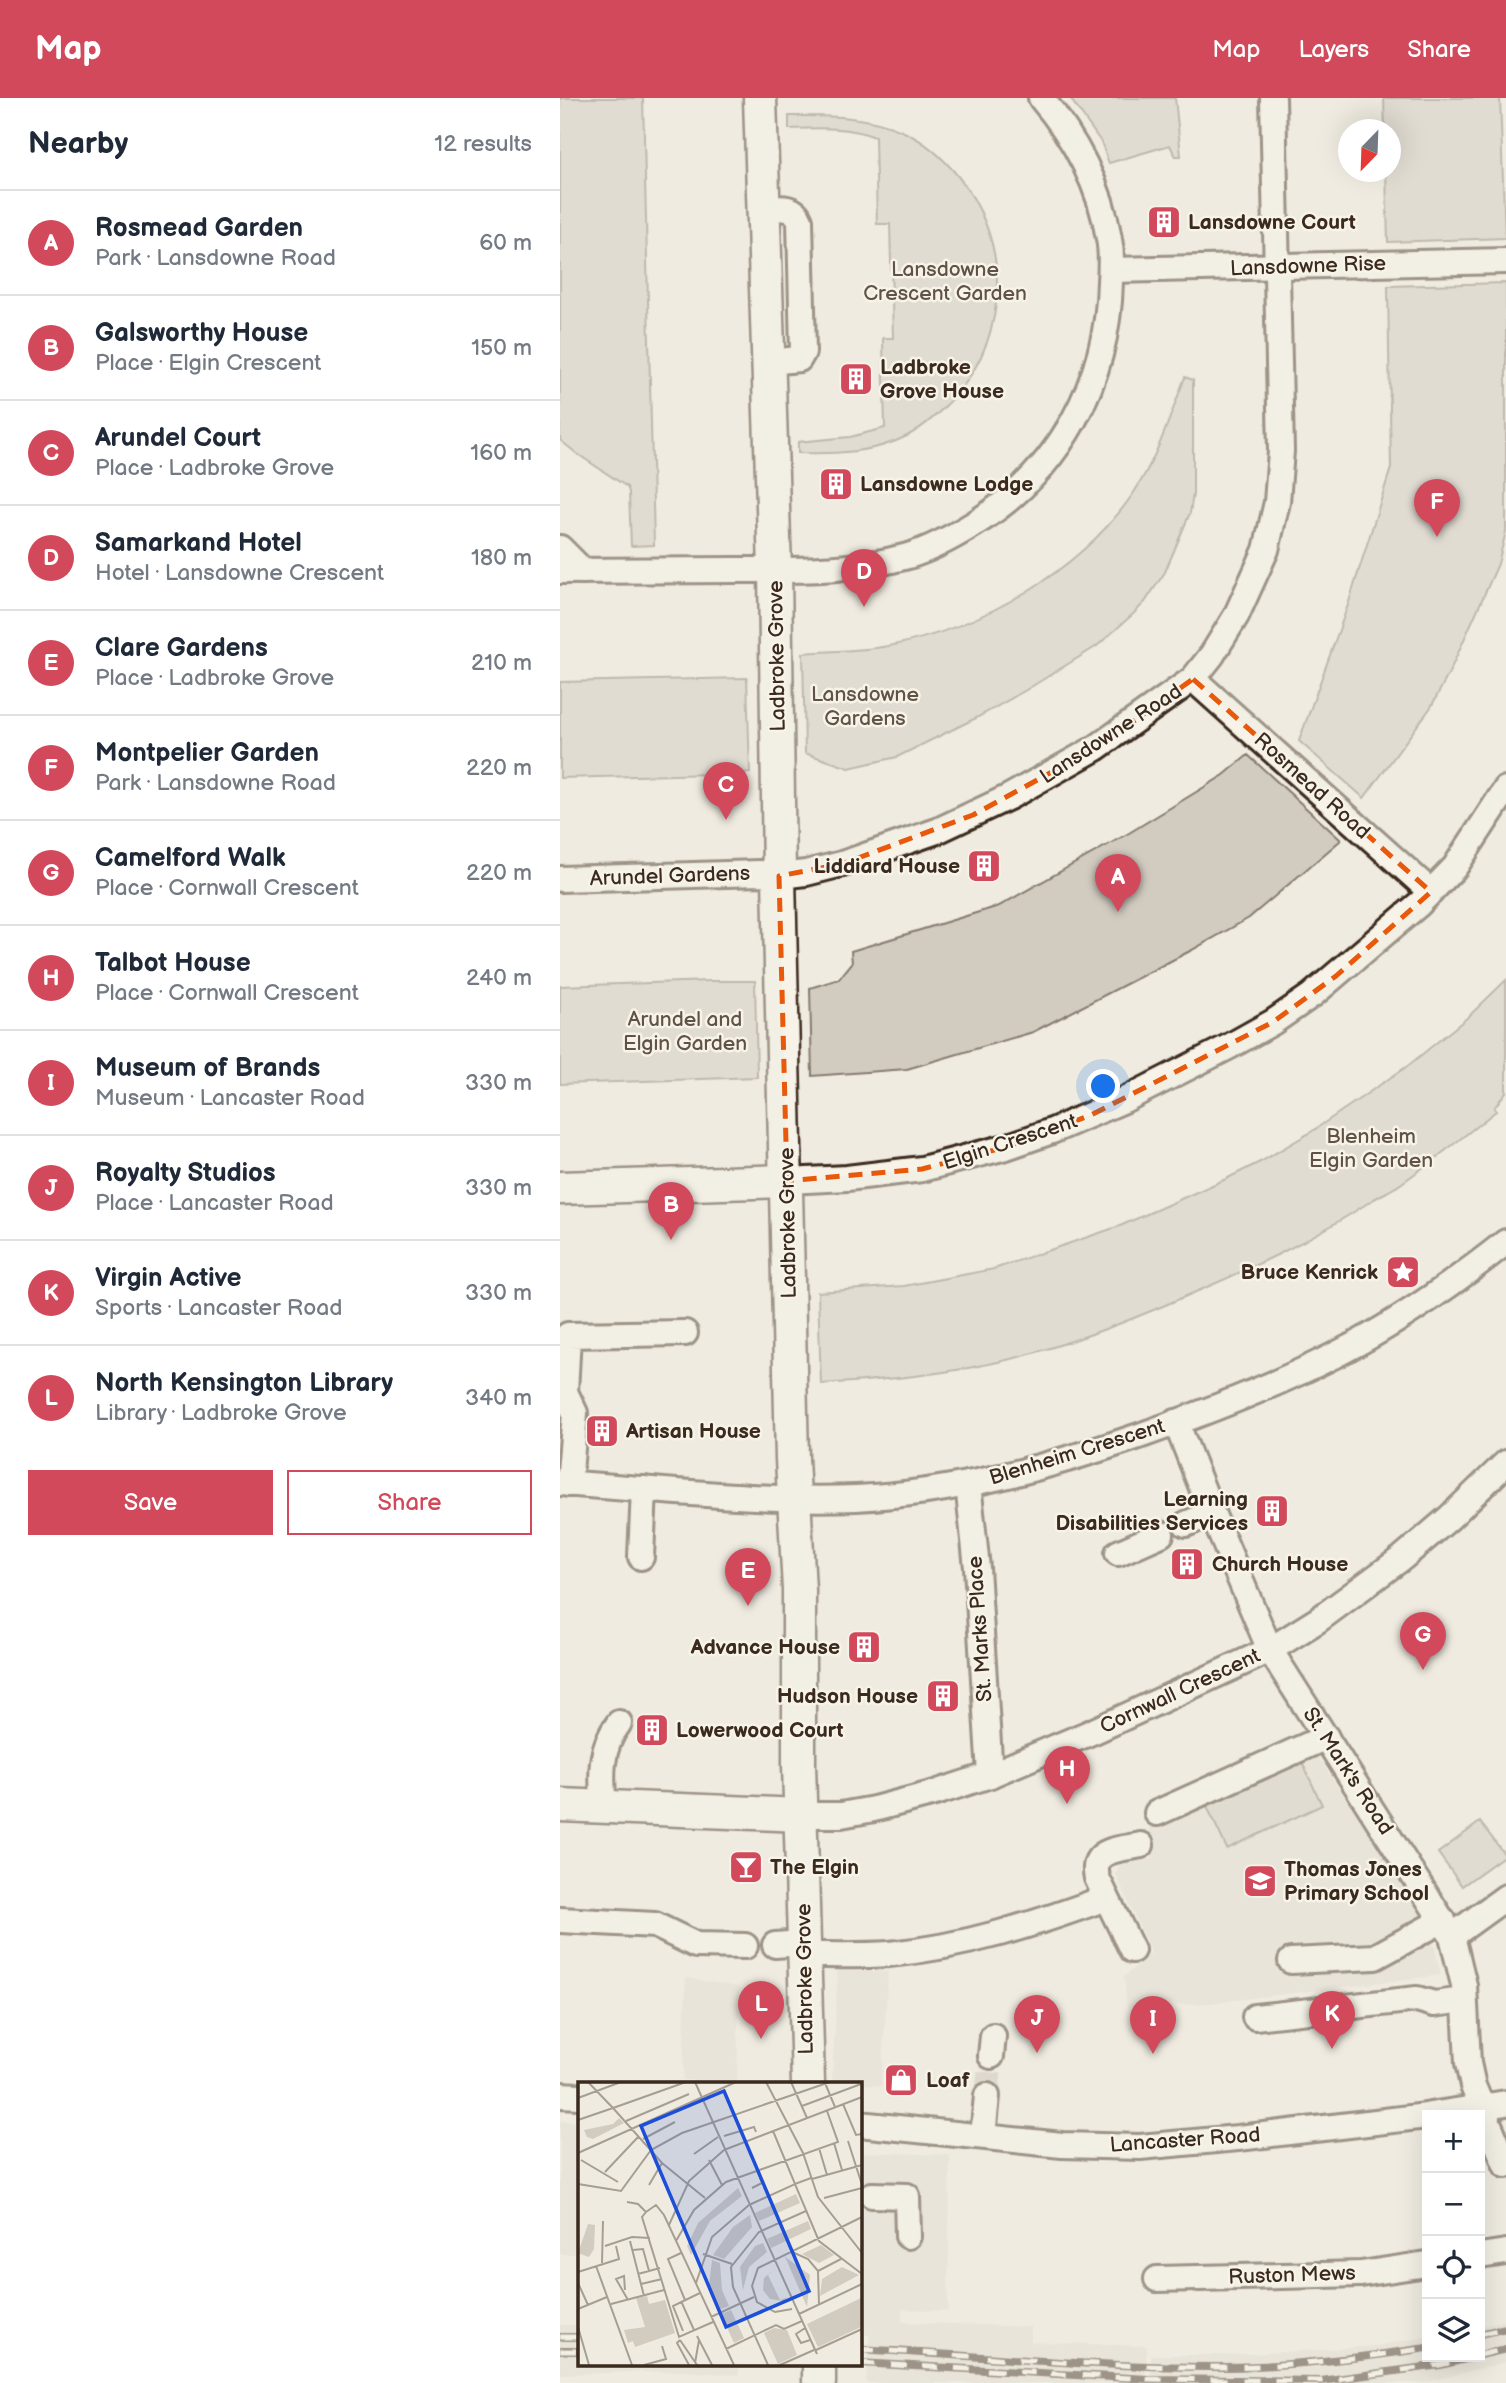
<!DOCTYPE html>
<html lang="en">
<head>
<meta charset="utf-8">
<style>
  :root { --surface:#fff; --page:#f2f2f3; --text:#1f2937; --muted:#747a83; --line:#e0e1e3; --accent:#d1495b }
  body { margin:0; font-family:"Balsamiq Sans",sans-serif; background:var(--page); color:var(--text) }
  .controls { position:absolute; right:21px; bottom:21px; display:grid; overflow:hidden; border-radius:0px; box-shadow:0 7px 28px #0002 }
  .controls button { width:63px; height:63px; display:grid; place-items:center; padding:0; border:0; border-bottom:2px solid var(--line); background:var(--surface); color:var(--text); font:35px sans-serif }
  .compass { position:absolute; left:778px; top:21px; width:63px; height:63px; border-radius:50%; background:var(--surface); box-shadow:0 7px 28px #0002; rotate:203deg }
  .you { position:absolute; left:544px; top:989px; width:24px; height:24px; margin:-18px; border:5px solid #fff; border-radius:50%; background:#1a73e8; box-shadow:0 0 0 10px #1a73e833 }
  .badge { display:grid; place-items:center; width:46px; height:46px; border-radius:50%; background:var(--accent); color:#fff; font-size:23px; font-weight:700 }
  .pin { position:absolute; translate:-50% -58px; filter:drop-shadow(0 2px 4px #0008) }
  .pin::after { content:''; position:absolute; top:37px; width:24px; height:21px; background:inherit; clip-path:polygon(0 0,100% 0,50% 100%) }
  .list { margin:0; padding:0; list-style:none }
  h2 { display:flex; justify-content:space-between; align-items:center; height:91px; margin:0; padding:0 28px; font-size:30px }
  h2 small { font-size:23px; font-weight:400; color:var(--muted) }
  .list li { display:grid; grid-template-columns:46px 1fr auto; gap:21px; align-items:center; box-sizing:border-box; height:105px; padding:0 28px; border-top:2px solid var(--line) }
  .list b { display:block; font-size:26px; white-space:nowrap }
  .list p { margin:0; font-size:23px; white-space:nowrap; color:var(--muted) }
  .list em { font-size:23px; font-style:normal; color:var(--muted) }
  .actions { display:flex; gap:14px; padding:21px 28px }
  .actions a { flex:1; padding:16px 0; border:2px solid var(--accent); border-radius:0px; text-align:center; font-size:24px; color:var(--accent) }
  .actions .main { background:var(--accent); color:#fff }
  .icon { flex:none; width:38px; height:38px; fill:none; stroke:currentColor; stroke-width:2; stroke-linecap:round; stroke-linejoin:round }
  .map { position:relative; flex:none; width:946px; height:2285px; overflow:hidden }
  header { display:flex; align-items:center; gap:42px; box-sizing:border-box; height:98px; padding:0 35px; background:var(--accent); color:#fff }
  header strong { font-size:33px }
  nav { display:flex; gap:38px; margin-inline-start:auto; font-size:24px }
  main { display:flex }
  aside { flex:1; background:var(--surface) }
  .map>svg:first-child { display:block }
  .built { fill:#e0dbd0 }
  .green { fill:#d1cbc0; stroke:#867a6f; stroke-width:2 }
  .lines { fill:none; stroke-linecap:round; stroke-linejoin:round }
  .minor-tunnel { stroke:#cbc4b9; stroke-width:24; stroke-dasharray:24 12; stroke-linecap:butt }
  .minor-casing { stroke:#3b2a1e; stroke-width:30 }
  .major-casing { stroke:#3b2a1e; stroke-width:37 }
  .minor { stroke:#f7f3e8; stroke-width:24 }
  .major { stroke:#f7f3e8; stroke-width:32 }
  .rail-casing { stroke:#3b2a1e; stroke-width:8 }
  .rail { stroke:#f7f3e8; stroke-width:5; stroke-dasharray:16; stroke-linecap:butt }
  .marked { fill:none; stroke:#e8590c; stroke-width:5; stroke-dasharray:14 9; stroke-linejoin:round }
  .labels { text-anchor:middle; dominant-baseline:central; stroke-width:5; stroke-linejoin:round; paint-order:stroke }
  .poi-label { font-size:21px; font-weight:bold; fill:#3b2a1e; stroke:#f7f3e8; text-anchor:start }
  .street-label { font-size:21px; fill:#3b2a1e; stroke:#f7f3e8 }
  .park-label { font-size:21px; fill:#605246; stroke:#f7f3e8 }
  .inset-road { fill:none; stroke:#a79e92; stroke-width:2 }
  .view { fill:#1d4ed8; fill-opacity:0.15; stroke:#1d4ed8; stroke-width:3.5 }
  .inset-edge { fill:none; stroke:#3b2a1e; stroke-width:3.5 }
</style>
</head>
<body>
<header>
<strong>Map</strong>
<nav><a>Map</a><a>Layers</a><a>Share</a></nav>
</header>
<main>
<aside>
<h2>Nearby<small>12 results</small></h2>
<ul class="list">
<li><span class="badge">A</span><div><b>Rosmead Garden</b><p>Park · Lansdowne Road</p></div><em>60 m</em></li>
<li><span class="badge">B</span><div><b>Galsworthy House</b><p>Place · Elgin Crescent</p></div><em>150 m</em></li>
<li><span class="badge">C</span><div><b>Arundel Court</b><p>Place · Ladbroke Grove</p></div><em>160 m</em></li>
<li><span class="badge">D</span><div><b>Samarkand Hotel</b><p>Hotel · Lansdowne Crescent</p></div><em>180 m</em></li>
<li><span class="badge">E</span><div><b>Clare Gardens</b><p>Place · Ladbroke Grove</p></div><em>210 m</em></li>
<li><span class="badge">F</span><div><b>Montpelier Garden</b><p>Park · Lansdowne Road</p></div><em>220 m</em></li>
<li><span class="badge">G</span><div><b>Camelford Walk</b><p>Place · Cornwall Crescent</p></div><em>220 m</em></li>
<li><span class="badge">H</span><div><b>Talbot House</b><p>Place · Cornwall Crescent</p></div><em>240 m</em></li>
<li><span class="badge">I</span><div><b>Museum of Brands</b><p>Museum · Lancaster Road</p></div><em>330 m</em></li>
<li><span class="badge">J</span><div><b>Royalty Studios</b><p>Place · Lancaster Road</p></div><em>330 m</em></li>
<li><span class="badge">K</span><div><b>Virgin Active</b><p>Sports · Lancaster Road</p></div><em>330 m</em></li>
<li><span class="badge">L</span><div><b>North Kensington Library</b><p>Library · Ladbroke Grove</p></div><em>340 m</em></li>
</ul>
<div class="actions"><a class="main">Save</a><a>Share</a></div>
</aside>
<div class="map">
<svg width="946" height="2285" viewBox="0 0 946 2285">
  <rect width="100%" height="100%" fill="#efebe0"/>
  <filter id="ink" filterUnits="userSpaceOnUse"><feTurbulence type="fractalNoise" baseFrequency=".0143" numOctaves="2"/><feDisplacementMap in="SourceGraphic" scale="14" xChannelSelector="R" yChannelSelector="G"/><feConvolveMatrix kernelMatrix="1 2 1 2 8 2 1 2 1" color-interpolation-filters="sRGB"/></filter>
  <g filter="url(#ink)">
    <g class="built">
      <polygon points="752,1650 869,1825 881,1877 651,1905 567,1909 564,1879 591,1855 556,1776 561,1766 593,1761 589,1728"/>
      <polygon points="278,1873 328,1874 321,1988 272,1983"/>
      <polygon points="126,1880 179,1889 177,1985 123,1982"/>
      <polygon points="0,2023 19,2024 19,2156 0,2156"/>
      <polygon points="299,2054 390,2057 388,2213 342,2211 342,2224 471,2229 471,2244 587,2248 585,2285 306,2285 310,2237 299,2236"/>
      <polygon points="946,2222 946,2264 863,2285 591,2285 591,2257 669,2257 742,2253 815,2248 867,2239 867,2259 920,2259 920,2228"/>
      <polygon points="0,2227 19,2227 19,2266 179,2266 179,2277 126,2273 0,2276"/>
    </g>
    <g class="green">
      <polygon points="0,0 83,0 94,447 71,448 69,394 67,389 16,355 0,342"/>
      <polygon points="510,0 615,0 621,58 615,58 610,47 549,65 541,44"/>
      <polygon points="824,0 940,0 945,140 828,144 826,74 830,74 830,32 825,31"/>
      <path d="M229,18C269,18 307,17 344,34C364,43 383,60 397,77C450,141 451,233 396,297C381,313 367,327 347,338C314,355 275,356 238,355V344L290,339L325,330L323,240H333L330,126H317L315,39C288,28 258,30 229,31Z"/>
      <polygon points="946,185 946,433 938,466 889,575 871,609 804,700 739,643 788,507 831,370 828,188"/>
      <path d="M625,279L633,282V396L630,415L605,474L585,504L572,517L537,548L466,592L418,619L337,659L289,670L245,655L243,555C271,553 301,553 329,548C421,530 519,474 573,396C597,360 610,319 625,279Z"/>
      <polygon points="187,580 190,675 0,680 0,584"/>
      <polygon points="688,657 781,742 689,820 632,852 473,934 347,971 252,978 250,890 279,881 292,865 291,853 439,808 569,735 664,677"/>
      <path d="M946,882V994L934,1010L936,1013C904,1038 872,1064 839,1087C830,1093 820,1097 811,1103C749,1144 692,1170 624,1199C569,1223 513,1245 455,1260C391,1276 326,1282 261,1286L258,1194L344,1188L434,1171L560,1128L666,1081L702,1063L751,1034L849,967L908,919Z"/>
      <polygon points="152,883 195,883 197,979 0,986 0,888"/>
      <polygon points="740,1660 762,1707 667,1751 645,1704"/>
      <polygon points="920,1724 945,1757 902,1788 878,1755"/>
    </g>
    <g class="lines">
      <polyline class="minor-tunnel" points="427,1998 431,1958"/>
      <g class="minor-casing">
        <g id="minor">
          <path d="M203,111C217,111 234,106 240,122L243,254L239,261L210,264"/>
          <polyline points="551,172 946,163"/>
          <polyline points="0,450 23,473"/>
          <path d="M0,473C58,473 116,472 175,472C232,472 292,474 348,458C372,451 393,439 414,426C500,373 548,284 550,183C551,169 552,155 549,141C541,89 515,40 481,0"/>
          <polyline points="633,581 871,794"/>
          <polyline points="0,781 200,775 219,778 246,775 282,766 377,733 449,699 536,650 633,581 652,557 676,518 706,452 717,404 721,353 713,0"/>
          <polyline points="227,1083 287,1080 362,1071 446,1049 492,1033 564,1002 670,948 713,924 752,897 859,806 895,769 946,691"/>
          <polyline points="616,1324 652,1415 710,1552 892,1838 904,1887 908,1965 913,1988 946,2067"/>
          <path d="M0,1385C97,1391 199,1404 296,1400C395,1395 485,1370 579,1338C647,1314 715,1288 779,1255C838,1225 894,1185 946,1144"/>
          <polyline points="9,1386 15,1315 5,1294 8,1237 125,1235"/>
          <polyline points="408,1386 417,1470 430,1677"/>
          <polyline points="626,1426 652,1415"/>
          <polyline points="558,1455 601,1436"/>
          <polyline points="81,1459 84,1391"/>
          <path d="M44,1709C41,1679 39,1651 59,1625"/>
          <polyline points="597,1715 766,1639"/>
          <polyline points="241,1717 281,1717 314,1711 375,1695 430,1677 534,1633 710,1552 758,1522 842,1460 889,1420 946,1365"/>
          <polyline points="0,1822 95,1827 136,1847 185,1848"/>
          <polyline points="892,1838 946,1799"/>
          <polyline points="215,1847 243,1845"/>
          <path d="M572,1852L537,1780C530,1750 559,1752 581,1747"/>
          <path d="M244,1857C272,1857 301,1858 329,1856C405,1849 475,1826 546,1800"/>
          <polyline points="731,1863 815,1859 883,1822"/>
          <polyline points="695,1919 857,1901 874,1906 904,1902"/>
          <polyline points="431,1958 433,1938"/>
          <polyline points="0,1997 19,1998"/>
          <polyline points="870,2017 946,2005"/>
          <polyline points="299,2026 502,2047 580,2049 678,2040 867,2018"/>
          <polyline points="423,2038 427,1998"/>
          <polyline points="312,2097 347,2098 348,2138"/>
          <polyline points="920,2158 946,2154"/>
          <polyline points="597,2181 801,2176 867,2166"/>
        </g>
      </g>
      <g class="major-casing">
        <g id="major">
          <polyline points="200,0 215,472 219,778 232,1361 239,1492 239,1666 248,1986"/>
          <polyline points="0,1090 227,1083"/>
          <polyline points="0,1707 241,1717"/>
          <polyline points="259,2266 259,2285"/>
        </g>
      </g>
      <use href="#minor" class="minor"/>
      <use href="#major" class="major"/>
      <g class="rail-casing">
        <g id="rail">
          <polyline points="920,2236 946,2230"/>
          <polyline points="0,2239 19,2239"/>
          <path d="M299,2251C421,2258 544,2270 666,2269C734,2268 800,2260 867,2250"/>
          <polyline points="0,2253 19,2253"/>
          <polyline points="920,2257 946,2251"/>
          <polyline points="299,2265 588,2281 761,2283 880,2267 914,2259"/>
        </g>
      </g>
      <use href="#rail" class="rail"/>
    </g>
  </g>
  <path d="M0 0H946V2285H0ZM633,581L871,794L776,878L713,924L531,1017L446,1049L362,1071L227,1083L219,778L282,766L413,717L536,650Z" fill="#efebe0" fill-opacity=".55" fill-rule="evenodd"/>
  <path class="marked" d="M633,581L871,794L776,878L713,924L531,1017L446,1049L362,1071L227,1083L219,778L282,766L413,717L536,650Z"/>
  <defs>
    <g id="building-square" transform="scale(1.75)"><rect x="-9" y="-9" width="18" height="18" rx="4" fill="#d1495b" stroke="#f7f3e8"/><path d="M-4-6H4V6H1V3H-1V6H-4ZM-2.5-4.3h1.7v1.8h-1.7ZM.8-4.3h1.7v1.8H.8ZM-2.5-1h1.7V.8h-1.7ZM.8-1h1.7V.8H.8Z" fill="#fff"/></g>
    <g id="sight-square" transform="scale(1.75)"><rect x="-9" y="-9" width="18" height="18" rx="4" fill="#d1495b" stroke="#f7f3e8"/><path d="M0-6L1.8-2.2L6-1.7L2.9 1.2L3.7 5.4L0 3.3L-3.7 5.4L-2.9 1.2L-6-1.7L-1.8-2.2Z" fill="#fff"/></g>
    <g id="bar-square" transform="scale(1.75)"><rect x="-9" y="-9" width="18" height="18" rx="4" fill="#d1495b" stroke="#f7f3e8"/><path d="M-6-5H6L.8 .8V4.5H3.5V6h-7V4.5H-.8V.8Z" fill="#fff"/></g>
    <g id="school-square" transform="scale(1.75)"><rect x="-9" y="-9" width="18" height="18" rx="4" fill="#d1495b" stroke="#f7f3e8"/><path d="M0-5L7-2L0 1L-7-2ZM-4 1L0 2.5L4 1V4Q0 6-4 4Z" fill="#fff"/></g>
    <g id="shop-square" transform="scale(1.75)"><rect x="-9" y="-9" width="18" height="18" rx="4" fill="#d1495b" stroke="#f7f3e8"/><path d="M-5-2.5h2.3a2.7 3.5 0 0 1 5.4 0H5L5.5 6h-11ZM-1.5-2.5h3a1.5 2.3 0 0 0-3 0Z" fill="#fff"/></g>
  </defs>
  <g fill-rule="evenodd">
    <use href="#building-square" x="604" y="124"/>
    <use href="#building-square" x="296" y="281"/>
    <use href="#building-square" x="276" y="386"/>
    <use href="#building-square" x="424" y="768"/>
    <use href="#sight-square" x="843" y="1174"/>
    <use href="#building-square" x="42" y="1333"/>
    <use href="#building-square" x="712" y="1413"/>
    <use href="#building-square" x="627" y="1466"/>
    <use href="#building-square" x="304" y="1549"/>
    <use href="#building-square" x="383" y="1598"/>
    <use href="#building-square" x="92" y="1632"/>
    <use href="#bar-square" x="186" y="1769"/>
    <use href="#school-square" x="700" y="1783"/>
    <use href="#shop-square" x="341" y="1982"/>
  </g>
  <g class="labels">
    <g class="poi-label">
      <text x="628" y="124">Lansdowne Court</text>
      <text x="320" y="269">Ladbroke<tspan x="320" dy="24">Grove House</tspan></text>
      <text x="300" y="386">Lansdowne Lodge</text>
      <text x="400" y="768" text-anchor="end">Liddiard House</text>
      <text x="818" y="1174" text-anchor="end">Bruce Kenrick</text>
      <text x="66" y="1333">Artisan House</text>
      <text x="688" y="1401" text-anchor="end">Learning<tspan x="688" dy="24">Disabilities Services</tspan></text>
      <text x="652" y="1466">Church House</text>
      <text x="280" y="1549" text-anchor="end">Advance House</text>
      <text x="358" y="1598" text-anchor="end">Hudson House</text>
      <text x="116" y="1632">Lowerwood Court</text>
      <text x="210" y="1769">The Elgin</text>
      <text x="724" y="1771">Thomas Jones<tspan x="724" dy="24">Primary School</tspan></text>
      <text x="366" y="1982">Loaf</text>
    </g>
    <g class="street-label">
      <text transform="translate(748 168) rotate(-2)">Lansdowne Rise</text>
      <text transform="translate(217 558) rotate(-91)">Ladbroke Grove</text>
      <text transform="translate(551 636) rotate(-33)">Lansdowne Road</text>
      <text transform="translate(752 688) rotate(42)">Rosmead Road</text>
      <text transform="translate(110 778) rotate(-2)">Arundel Gardens</text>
      <text transform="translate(450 1044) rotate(-18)">Elgin Crescent</text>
      <text transform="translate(228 1125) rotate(-91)">Ladbroke Grove</text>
      <text transform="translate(517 1354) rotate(-17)">Blenheim Crescent</text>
      <text transform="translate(420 1531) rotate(-94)">St. Marks Place</text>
      <text transform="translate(620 1593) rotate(-25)">Cornwall Crescent</text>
      <text transform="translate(788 1673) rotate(57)">St. Mark's Road</text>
      <text transform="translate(245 1881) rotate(-91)">Ladbroke Grove</text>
      <text transform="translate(625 2042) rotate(-4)">Lancaster Road</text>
      <text transform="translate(732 2177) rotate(-2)">Ruston Mews</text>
    </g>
    <g class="park-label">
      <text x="385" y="171">Lansdowne<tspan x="385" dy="24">Crescent Garden</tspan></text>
      <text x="305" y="596">Lansdowne<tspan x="305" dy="24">Gardens</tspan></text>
      <text x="125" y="921">Arundel and<tspan x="125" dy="24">Elgin Garden</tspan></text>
      <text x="811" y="1038">Blenheim<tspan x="811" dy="24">Elgin Garden</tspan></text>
    </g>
  </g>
  <g transform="translate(18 1984)">
    <rect width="284" height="284" fill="#efebe0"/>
    <path d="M41,36L46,41L15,57L9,55L6,48L35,42ZM160,106L164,114L132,139L113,173L109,164L120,141ZM218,112L222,121L181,139L177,131ZM172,133L174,145L146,177L135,173L155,145ZM230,139L233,147L193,166L189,157ZM10,142L17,143L16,167L11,175L0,171ZM185,161L189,170L171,185L165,208L162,185L177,164ZM243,163L256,173L241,181L224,172ZM206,174L232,193L229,225L208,177ZM134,178L142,181L144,208L151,224L141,228L131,203ZM264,185L281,193L242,214L244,197ZM197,187L190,193L202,218L210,215L205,219L192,217L185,208L186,196ZM69,214L71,222L87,218L97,251L57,265L55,259L50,261L46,248L67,245L58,216ZM283,216V245L240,265L229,242ZM153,228L166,256L156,261L143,232ZM196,246L209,248L219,273L200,282L186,251Z" fill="#d1cbc0"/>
    <path class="inset-road" d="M10,0L35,26L108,0M117,0L239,272M188,0L225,71L240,115L284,171M213,0L229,36M247,1L257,25M0,16L43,0M265,22L278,53L284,52M224,24L283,2M0,38L35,26L84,81L127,116M48,39L111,12M195,49L217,102L233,96M146,54L176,45L178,50M65,57L97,40M270,59L284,103M256,61L264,88M241,66L249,93M146,68L284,15M0,71L158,0M116,72L140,55M3,78L40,100M131,78L144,103M27,90L61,54M234,97L284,83M0,102L43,109L73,68L104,51L252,0M71,103L84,81M174,106L184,101L179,88M246,116L284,106M49,120L60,122L68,130M171,123L217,102L241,159L284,192M68,130L78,123L86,133L156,283M68,130L64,135L101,255L135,240M91,143L111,99L146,68M52,159L66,214M98,159L116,128L148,100L260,60L249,29M27,164L54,155L72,156M55,168L65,167L71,189M212,169L230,177L240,189L241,222M103,171L90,177L107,218M125,172L154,182M24,181L25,139M18,184L54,283M240,189L263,177M0,190L41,177L38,164M60,192L82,186M0,201L10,223M118,201L134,155L171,123M63,202L84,197M47,208L46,194L38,197L50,218M103,219L116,248M33,222L86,208M0,227L29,215M214,227L197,230L179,220L174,204L180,186L284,135M221,232L284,202M133,235L176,215M0,245L11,283M227,246L218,252L223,261L232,258M105,249L95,224L122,211M119,254L134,283M102,258L119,283M102,258L99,261L111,283M148,267L198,243L206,247L224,239M238,268L284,247M117,281L121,258M66,283L88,277L84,264M190,283L155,205L153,185L181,150L228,129M202,283L236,268"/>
    <path class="view" d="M146,9L231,209L148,245L63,44Z"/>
    <rect width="284" height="284" class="inset-edge"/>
  </g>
</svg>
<div class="controls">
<button>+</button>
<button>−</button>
<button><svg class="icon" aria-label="locate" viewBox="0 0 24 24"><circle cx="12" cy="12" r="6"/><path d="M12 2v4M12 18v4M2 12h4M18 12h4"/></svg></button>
<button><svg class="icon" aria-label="layers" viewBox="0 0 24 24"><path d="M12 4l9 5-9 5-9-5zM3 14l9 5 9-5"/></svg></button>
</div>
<svg class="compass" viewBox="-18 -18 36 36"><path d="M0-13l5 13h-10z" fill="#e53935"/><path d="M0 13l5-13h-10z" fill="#747a83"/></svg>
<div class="you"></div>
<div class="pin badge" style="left:558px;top:814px">A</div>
<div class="pin badge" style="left:111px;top:1142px">B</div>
<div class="pin badge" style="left:166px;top:722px">C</div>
<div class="pin badge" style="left:304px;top:509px">D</div>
<div class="pin badge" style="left:188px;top:1508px">E</div>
<div class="pin badge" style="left:877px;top:439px">F</div>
<div class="pin badge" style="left:863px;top:1572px">G</div>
<div class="pin badge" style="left:507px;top:1706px">H</div>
<div class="pin badge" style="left:593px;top:1956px">I</div>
<div class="pin badge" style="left:477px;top:1955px">J</div>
<div class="pin badge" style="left:772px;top:1951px">K</div>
<div class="pin badge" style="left:201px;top:1941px">L</div>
</div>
</main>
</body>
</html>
